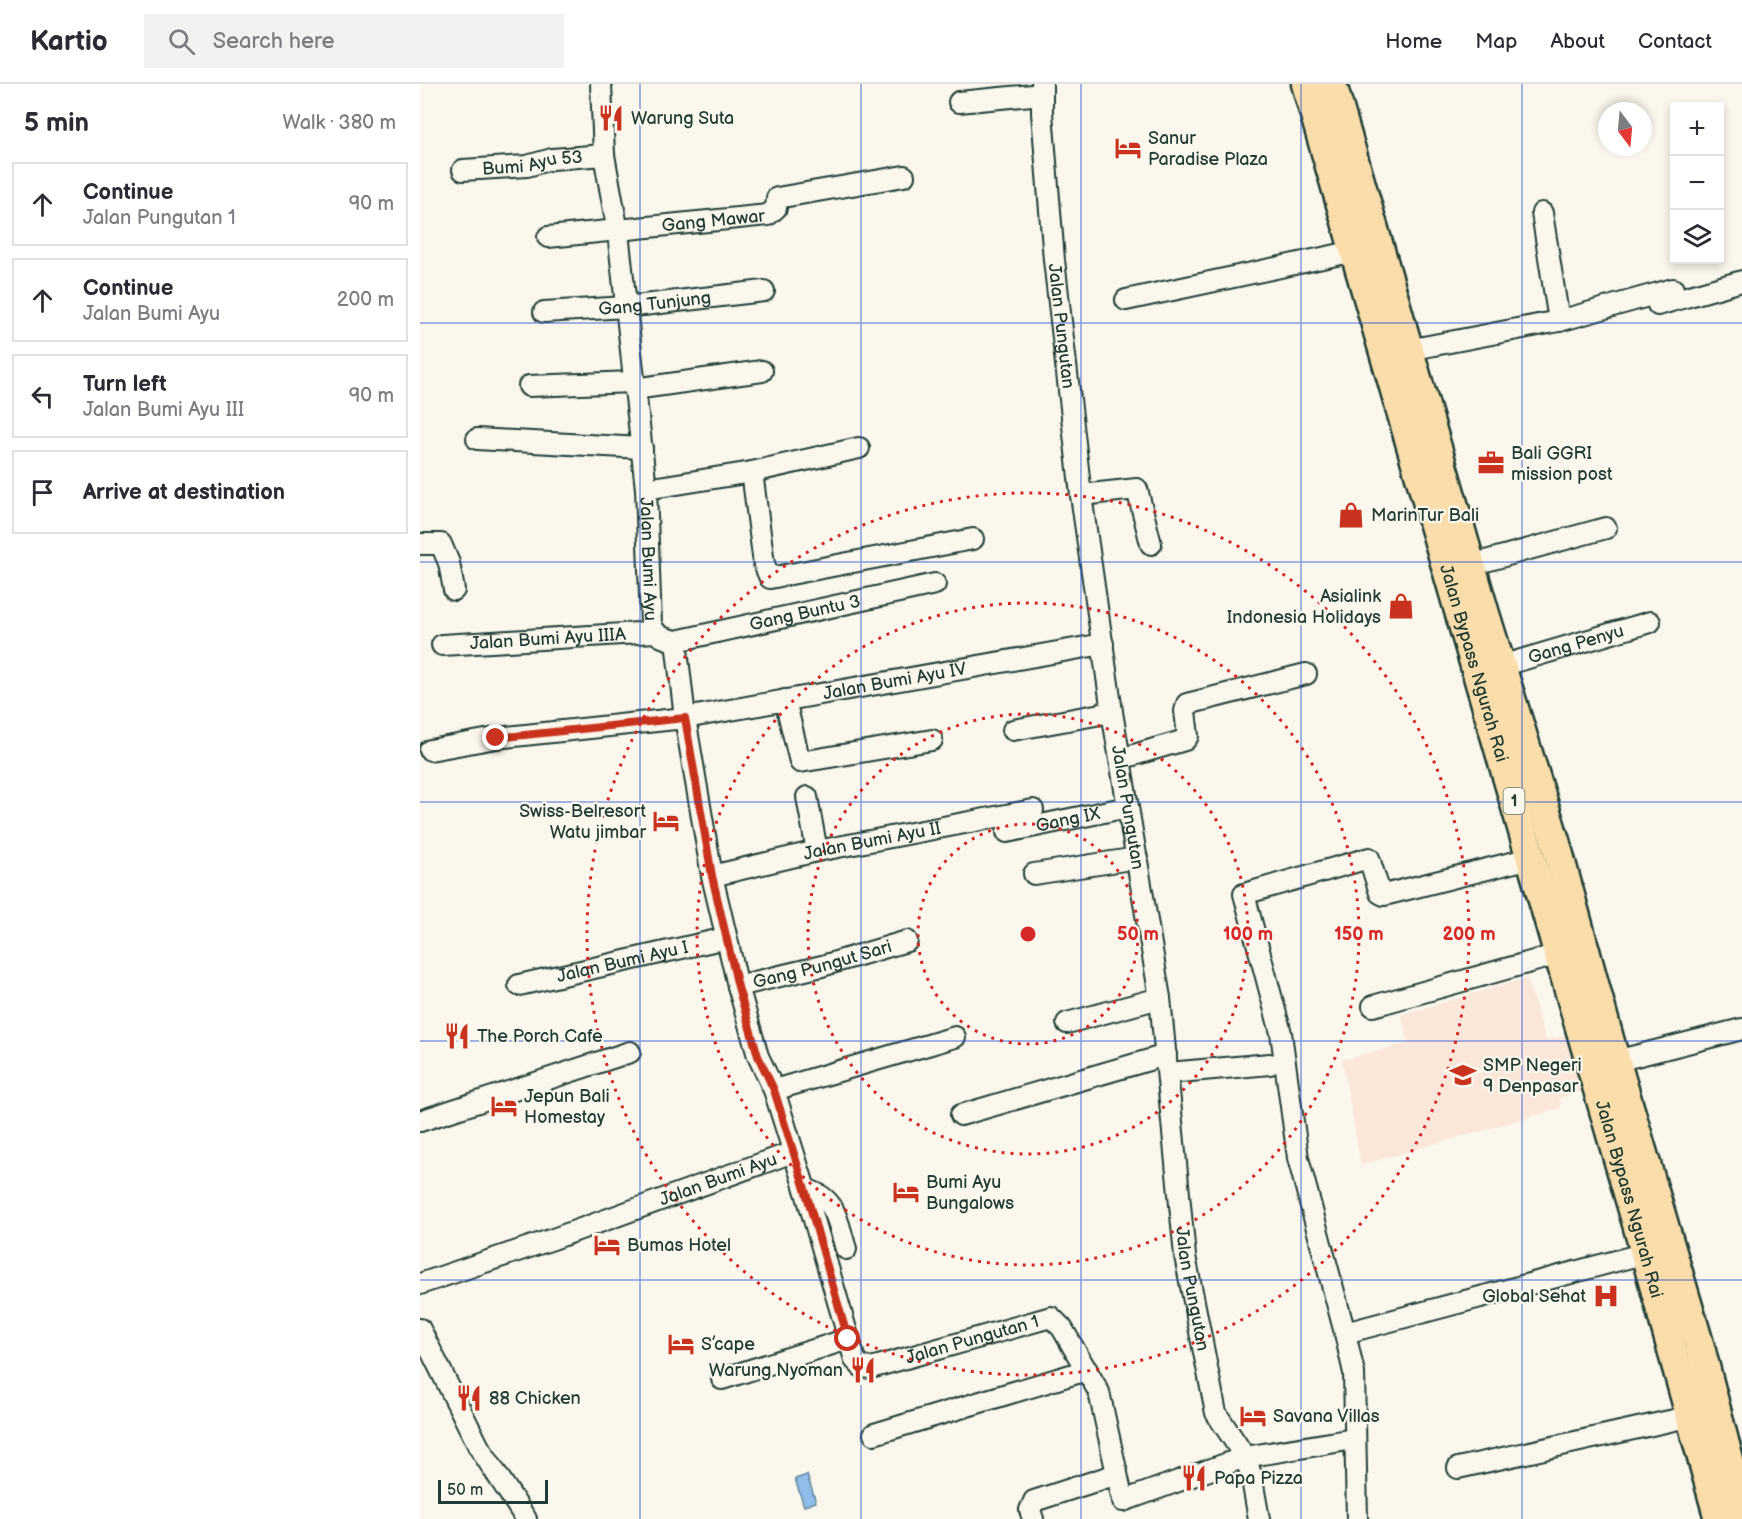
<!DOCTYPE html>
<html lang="en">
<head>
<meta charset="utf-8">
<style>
  :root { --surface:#fff; --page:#f2f2f3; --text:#2b2b33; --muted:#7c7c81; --line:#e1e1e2 }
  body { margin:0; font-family:"Balsamiq Sans",sans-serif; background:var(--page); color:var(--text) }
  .controls { position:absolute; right:18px; top:18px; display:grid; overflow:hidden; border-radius:0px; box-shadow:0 3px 9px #0003 }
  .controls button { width:54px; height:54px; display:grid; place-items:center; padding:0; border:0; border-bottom:2px solid var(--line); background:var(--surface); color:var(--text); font:30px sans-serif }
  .compass { position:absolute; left:1178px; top:18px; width:54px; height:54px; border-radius:50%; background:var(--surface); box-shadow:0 3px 9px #0003; rotate:164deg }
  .scale { position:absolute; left:18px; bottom:15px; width:110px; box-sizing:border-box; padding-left:6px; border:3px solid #1f3d34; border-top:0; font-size:16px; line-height:21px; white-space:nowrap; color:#1f3d34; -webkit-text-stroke:4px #fbf7ec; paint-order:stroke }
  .stop { position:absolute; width:18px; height:18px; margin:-14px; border:4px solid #c8321e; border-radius:50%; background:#fff }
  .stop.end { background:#c8321e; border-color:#fff; box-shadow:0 2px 6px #0008 }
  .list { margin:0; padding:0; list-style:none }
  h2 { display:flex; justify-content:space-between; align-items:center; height:78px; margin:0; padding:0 24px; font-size:26px }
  h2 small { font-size:20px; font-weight:400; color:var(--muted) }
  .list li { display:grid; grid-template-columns:39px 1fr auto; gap:18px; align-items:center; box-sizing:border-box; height:84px; margin:0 12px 12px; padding:0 12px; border:2px solid var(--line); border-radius:0px }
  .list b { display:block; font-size:22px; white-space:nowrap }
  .list p { margin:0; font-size:20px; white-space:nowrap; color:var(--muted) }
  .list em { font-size:20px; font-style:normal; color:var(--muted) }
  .icon { flex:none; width:33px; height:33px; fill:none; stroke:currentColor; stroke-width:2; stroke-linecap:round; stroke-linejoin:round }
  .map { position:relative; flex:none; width:1322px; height:1435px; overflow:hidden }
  header { display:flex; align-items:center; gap:36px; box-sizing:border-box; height:84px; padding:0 30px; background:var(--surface); border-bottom:2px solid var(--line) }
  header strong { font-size:28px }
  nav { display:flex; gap:33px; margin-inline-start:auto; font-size:21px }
  .search { width:420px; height:54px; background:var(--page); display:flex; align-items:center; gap:15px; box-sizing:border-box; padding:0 21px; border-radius:0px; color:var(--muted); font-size:22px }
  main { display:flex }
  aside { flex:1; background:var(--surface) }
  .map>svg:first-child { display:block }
  .built { fill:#fbe6da }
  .water { fill:#90bdea; stroke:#638aa1; stroke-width:1.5 }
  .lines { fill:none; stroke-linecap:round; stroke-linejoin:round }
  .minor-casing { stroke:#1f3d34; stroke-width:24 }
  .highway-casing { stroke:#1f3d34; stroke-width:33 }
  .minor { stroke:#fbf7ec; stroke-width:20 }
  .highway { stroke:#faddab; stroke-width:28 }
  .route { stroke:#c8321e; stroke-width:8 }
  .grid { fill:none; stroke:#1d4ed8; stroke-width:1.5; stroke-opacity:0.55 }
  .ring { fill:none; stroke:#d62828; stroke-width:3; stroke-dasharray:3 6 }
  .labels { text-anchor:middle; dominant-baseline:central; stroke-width:4.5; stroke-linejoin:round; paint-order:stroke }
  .shield { fill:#fbf7ec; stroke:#61756b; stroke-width:1.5 }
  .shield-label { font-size:16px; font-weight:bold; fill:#1f3d34 }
  .poi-label { font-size:18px; fill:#1f3d34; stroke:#fbf7ec; text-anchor:start }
  .street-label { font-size:18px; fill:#1f3d34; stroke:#fbf7ec }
  .centre { fill:#d62828; stroke:#fbf7ec; stroke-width:3 }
  .ring-label { font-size:18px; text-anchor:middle; font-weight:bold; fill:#d62828; stroke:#fbf7ec; stroke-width:4.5; stroke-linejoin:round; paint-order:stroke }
</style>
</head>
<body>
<header>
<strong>Kartio</strong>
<div class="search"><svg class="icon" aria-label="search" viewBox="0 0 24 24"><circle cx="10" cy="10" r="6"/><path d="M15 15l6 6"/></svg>Search here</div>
<nav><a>Home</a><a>Map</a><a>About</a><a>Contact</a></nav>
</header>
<main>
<aside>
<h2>5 min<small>Walk · 380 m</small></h2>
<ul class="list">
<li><svg class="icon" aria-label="ahead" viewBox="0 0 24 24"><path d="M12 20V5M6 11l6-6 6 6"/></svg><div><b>Continue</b><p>Jalan Pungutan 1</p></div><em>90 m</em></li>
<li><svg class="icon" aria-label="ahead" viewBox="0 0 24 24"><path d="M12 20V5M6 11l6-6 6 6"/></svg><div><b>Continue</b><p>Jalan Bumi Ayu</p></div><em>200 m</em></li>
<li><svg class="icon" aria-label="left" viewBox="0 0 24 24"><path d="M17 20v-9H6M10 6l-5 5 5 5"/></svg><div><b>Turn left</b><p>Jalan Bumi Ayu III</p></div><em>90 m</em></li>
<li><svg class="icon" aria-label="arrive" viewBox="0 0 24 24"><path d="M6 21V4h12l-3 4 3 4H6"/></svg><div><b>Arrive at destination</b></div></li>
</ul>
</aside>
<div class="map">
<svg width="1322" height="1435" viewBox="0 0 1322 1435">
  <rect width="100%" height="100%" fill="#fbf7ec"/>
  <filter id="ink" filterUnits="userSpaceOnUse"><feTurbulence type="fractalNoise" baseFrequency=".0167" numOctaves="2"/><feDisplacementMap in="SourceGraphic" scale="12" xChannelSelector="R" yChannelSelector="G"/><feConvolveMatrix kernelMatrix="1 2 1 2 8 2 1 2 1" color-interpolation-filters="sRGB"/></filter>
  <g filter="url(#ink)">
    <polygon class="built" points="1107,894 1126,956 1148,950 1164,1007 1139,1014 1141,1024 941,1081 922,976 989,959 981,931"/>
    <polygon class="water" points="387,1391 396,1418 384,1422 375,1395"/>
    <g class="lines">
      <g class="minor-casing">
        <g id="minor">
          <path id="s1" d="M181,0L184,71L198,148L226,405L231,540C236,553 244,554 256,557L265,634L292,792L318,902L338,972L354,1006L385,1105L435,1276L442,1283L451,1284L631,1233L642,1244L679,1308L703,1417L825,1373L934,1355"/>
          <path id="s2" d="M622,0V29L634,176L661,411L692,628L740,914L765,1172L796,1329L825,1373L831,1390L839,1435"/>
          <polyline points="539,18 622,10"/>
          <path id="s3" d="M43,86L107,82L132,75L184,71"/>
          <polyline points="1122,129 1139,237"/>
          <path id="s4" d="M128,153L348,131L356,124L357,114L484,92"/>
          <polyline points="706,216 935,167"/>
          <polyline points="1238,221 1322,197"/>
          <path id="s5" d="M124,228L206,223L344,207"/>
          <polyline points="988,266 1139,237 1253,205"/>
          <polyline points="109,302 213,298"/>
          <polyline points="214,305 342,287"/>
          <polyline points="57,355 222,364"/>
          <polyline points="332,388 344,480 350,494 553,455"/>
          <polyline points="226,405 332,388 439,364"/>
          <polyline points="661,411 717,405 731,460"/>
          <polyline points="0,460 21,460 29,479 34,506"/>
          <polyline points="1051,481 1186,444"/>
          <path id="s6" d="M256,557L515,500"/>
          <path id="s7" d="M22,561L235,548"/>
          <path id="s8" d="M1081,582L1230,538"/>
          <polyline points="365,616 380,678 512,656"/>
          <polyline points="593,646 692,628"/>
          <path id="s9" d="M10,666L76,654L265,634L683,560"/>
          <polyline points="700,675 765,656 768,652 765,627 767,620 886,590"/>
          <polyline points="387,713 397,767"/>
          <path id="s10" d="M587,748L708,723"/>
          <polyline points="614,790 717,774"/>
          <path id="s11" d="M292,792L397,767L613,726"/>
          <path id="s12" d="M99,901L306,854"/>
          <path id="s13" d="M318,902L402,882L487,857"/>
          <polyline points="953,922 1139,870"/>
          <polyline points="647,939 740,914"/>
          <polyline points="1196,977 1322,945"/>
          <polyline points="748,989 850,980"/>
          <polyline points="354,1006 535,953"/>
          <polyline points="541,1031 746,971"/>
          <polyline points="0,1037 210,968"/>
          <path d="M385,1105C417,1114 417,1136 426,1165"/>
          <path id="s14" d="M0,1200L133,1155L373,1068"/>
          <polyline points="0,1245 59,1363 106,1435"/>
          <polyline points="925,1249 1226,1169"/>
          <polyline points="302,1295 428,1255"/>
          <polyline points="454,1350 667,1286"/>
          <polyline points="1038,1384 1272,1332"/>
          <polyline points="613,1435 610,1426 614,1417 697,1390"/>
          <polyline points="937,1435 934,1289 925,1249 878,1074 861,949 824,810 949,774 960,809 964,811 1111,774"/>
        </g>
      </g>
      <g class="highway-casing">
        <g id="highway">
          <path id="s15" d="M886,0L1217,1140L1299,1435"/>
          <polyline points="912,0 1065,530 1136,760 1190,958 1280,1263 1322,1427"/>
        </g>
      </g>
      <use href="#minor" class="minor"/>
      <use href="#highway" class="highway"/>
    </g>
  </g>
  <g class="lines" filter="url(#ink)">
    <polyline class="route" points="76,654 265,634 292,792 318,903 338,972 354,1006 385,1105 428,1255"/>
  </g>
  <path class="grid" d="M220,0V1435M441,0V1435M661,0V1435M881,0V1435M1102,0V1435M0,239H1322M0,478H1322M0,718H1322M0,957H1322M0,1196H1322"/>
  <g class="ring">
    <circle cx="608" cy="850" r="110"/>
    <circle cx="608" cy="850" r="220"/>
    <circle cx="608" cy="850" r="331"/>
    <circle cx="608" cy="850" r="441"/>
  </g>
  <defs>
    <g id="restaurant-bare" transform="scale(2.07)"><path d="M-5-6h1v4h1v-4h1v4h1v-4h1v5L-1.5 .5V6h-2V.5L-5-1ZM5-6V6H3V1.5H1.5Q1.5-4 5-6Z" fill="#c8321e" stroke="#fbf7ec" stroke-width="2.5" paint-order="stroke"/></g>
    <g id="hotel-bare" transform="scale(2.07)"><path d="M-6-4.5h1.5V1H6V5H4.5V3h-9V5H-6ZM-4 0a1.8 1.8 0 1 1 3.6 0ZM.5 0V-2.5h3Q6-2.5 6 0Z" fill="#c8321e" stroke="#fbf7ec" stroke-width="2.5" paint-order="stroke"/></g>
    <g id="office-bare" transform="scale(2.07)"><path d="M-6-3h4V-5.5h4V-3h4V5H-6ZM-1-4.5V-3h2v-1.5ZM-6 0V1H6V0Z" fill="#c8321e" stroke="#fbf7ec" stroke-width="2.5" paint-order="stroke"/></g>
    <g id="shop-bare" transform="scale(2.07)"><path d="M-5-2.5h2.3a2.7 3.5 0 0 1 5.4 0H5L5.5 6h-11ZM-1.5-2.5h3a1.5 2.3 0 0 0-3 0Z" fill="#c8321e" stroke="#fbf7ec" stroke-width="2.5" paint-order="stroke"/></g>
    <g id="school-bare" transform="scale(2.07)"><path d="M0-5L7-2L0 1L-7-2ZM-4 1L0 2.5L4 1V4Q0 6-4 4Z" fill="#c8321e" stroke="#fbf7ec" stroke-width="2.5" paint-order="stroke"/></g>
    <g id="hospital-bare" transform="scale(2.07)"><path d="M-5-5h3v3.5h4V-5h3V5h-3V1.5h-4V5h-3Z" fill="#c8321e" stroke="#fbf7ec" stroke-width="2.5" paint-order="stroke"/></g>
  </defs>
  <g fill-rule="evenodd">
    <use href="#restaurant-bare" x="191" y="34"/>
    <use href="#hotel-bare" x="708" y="64"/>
    <use href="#office-bare" x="1071" y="379"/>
    <use href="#shop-bare" x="931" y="431"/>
    <use href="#shop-bare" x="981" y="522"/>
    <use href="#hotel-bare" x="246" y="737"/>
    <use href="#restaurant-bare" x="37" y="952"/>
    <use href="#school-bare" x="1043" y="991"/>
    <use href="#hotel-bare" x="84" y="1022"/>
    <use href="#hotel-bare" x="486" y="1108"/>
    <use href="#hotel-bare" x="187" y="1161"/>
    <use href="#hospital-bare" x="1186" y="1212"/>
    <use href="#hotel-bare" x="261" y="1260"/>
    <use href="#restaurant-bare" x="443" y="1286"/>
    <use href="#restaurant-bare" x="49" y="1314"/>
    <use href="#hotel-bare" x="833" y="1332"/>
    <use href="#restaurant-bare" x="774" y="1394"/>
  </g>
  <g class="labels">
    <rect class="shield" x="1083.5" y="704" width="21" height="26" rx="4.5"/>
    <g class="shield-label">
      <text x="1094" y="717">1</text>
    </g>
    <g class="poi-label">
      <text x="211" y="34">Warung Suta</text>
      <text x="728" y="54">Sanur<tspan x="728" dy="21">Paradise Plaza</tspan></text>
      <text x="1091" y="369">Bali GGRI<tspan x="1091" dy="21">mission post</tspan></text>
      <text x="951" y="431">MarinTur Bali</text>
      <text x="961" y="512" text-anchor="end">Asialink<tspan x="961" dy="21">Indonesia Holidays</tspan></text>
      <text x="226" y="727" text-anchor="end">Swiss-Belresort<tspan x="226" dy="21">Watu jimbar</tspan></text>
      <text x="57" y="952">The Porch Cafe</text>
      <text x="1063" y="981">SMP Negeri<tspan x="1063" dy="21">9 Denpasar</tspan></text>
      <text x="104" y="1012">Jepun Bali<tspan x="104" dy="21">Homestay</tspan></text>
      <text x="506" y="1098">Bumi Ayu<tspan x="506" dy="21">Bungalows</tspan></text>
      <text x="207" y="1161">Bumas Hotel</text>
      <text x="1166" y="1212" text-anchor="end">Global Sehat</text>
      <text x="281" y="1260">S’cape</text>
      <text x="423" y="1286" text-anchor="end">Warung Nyoman</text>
      <text x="69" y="1314">88 Chicken</text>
      <text x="853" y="1332">Savana Villas</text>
      <text x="794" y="1394">Papa Pizza</text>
    </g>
    <g class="street-label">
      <text stroke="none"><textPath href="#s3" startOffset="70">Bumi Ayu 53</textPath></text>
      <text stroke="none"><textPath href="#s4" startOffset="166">Gang Mawar</textPath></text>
      <text stroke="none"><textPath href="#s5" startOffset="111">Gang Tunjung</textPath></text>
      <text stroke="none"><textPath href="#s2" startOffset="243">Jalan Pungutan</textPath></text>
      <text stroke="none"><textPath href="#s1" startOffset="478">Jalan Bumi Ayu</textPath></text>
      <text stroke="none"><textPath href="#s6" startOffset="132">Gang Buntu 3</textPath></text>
      <text stroke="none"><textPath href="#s7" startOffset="106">Jalan Bumi Ayu IIIA</textPath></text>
      <text stroke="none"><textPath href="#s8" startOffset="78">Gang Penyu</textPath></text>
      <text stroke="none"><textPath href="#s15" startOffset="603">Jalan Bypass Ngurah Rai</textPath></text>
      <text stroke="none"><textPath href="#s9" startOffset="470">Jalan Bumi Ayu IV</textPath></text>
      <text stroke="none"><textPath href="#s2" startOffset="729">Jalan Pungutan</textPath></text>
      <text stroke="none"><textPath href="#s10" startOffset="62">Gang IX</textPath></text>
      <text stroke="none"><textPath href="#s11" startOffset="164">Jalan Bumi Ayu II</textPath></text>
      <text stroke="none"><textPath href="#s12" startOffset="106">Jalan Bumi Ayu I</textPath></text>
      <text stroke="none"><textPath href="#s13" startOffset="87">Gang Pungut Sari</textPath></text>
      <text stroke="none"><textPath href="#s14" startOffset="316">Jalan Bumi Ayu</textPath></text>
      <text stroke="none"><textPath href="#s15" startOffset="1161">Jalan Bypass Ngurah Rai</textPath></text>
      <text stroke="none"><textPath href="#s2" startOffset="1215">Jalan Pungutan</textPath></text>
      <text stroke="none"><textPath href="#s1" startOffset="1442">Jalan Pungutan 1</textPath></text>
    </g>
  </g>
  <circle cx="608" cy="850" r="9" class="centre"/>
  <g class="ring-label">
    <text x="718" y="856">50 m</text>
    <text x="828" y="856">100 m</text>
    <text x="939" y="856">150 m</text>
    <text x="1049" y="856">200 m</text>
  </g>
</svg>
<div class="controls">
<button>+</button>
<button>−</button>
<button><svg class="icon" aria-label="layers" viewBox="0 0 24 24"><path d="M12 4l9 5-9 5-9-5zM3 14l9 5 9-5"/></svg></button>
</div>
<svg class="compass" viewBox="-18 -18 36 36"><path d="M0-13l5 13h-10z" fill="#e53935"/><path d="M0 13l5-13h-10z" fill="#7c7c81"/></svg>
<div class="scale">50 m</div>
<div class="stop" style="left:428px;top:1255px"></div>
<div class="stop end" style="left:76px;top:654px"></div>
</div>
</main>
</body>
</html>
